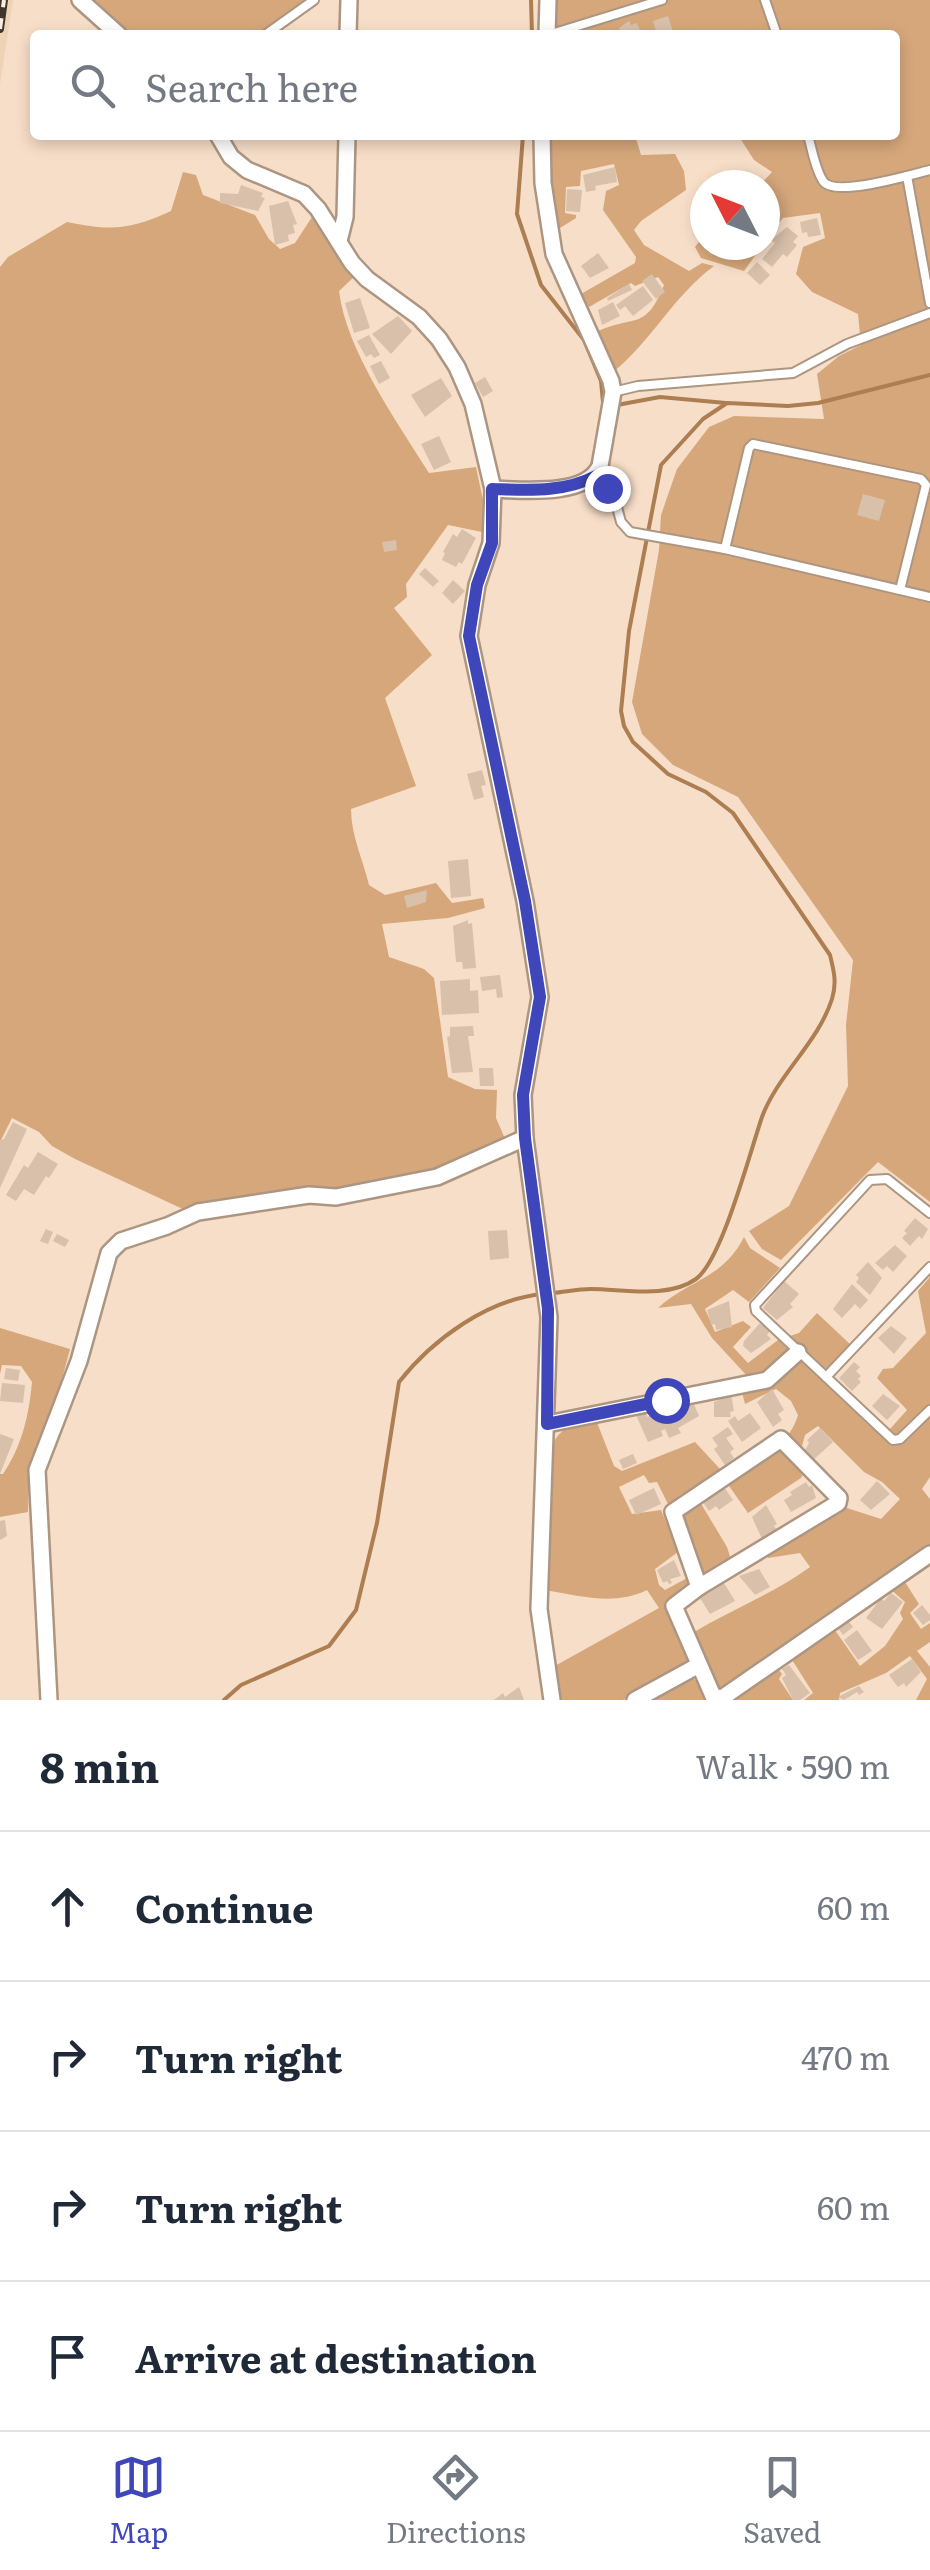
<!DOCTYPE html>
<html lang="en">
<head>
<meta charset="utf-8">
<style>
  :root { --surface:#fff; --page:#f2f2f3; --text:#1f2937; --muted:#747a83; --line:#e0e1e3; --accent:#3e46ba }
  body { margin:0; font-family:Literata,serif; background:var(--page); color:var(--text) }
  .compass { position:absolute; left:690px; top:170px; width:90px; height:90px; border-radius:50%; background:var(--surface); box-shadow:0 5px 15px #0003; rotate:312deg }
  .stop { position:absolute; width:30px; height:30px; margin:-22px; border:8px solid #3e46ba; border-radius:50%; background:#fff }
  .stop.end { background:#3e46ba; border-color:#fff; box-shadow:0 2px 10px #0008 }
  .list { margin:0; padding:0; list-style:none }
  h2 { display:flex; justify-content:space-between; align-items:center; height:130px; margin:0; padding:0 40px; font-size:42px }
  h2 small { font-size:32px; font-weight:400; color:var(--muted) }
  .list li { display:grid; grid-template-columns:65px 1fr auto; gap:30px; align-items:center; box-sizing:border-box; height:150px; padding:0 40px; border-top:2px solid var(--line) }
  .list b { display:block; font-size:38px; white-space:nowrap }
  .list em { font-size:32px; font-style:normal; color:var(--muted) }
  .icon { flex:none; width:55px; height:55px; fill:none; stroke:currentColor; stroke-width:2; stroke-linecap:round; stroke-linejoin:round }
  .map { position:relative; flex:none; width:930px; height:1700px; overflow:hidden }
  .search { position:absolute; background:var(--surface); box-shadow:0 5px 15px #0003; left:30px; right:30px; top:30px; height:110px; display:flex; align-items:center; gap:25px; box-sizing:border-box; padding:0 35px; border-radius:10px; color:var(--muted); font-size:38px }
  .sheet { height:730px; background:var(--surface) }
  nav { display:flex; justify-content:space-around; align-items:center; box-sizing:border-box; height:140px; border-top:2px solid var(--line); background:var(--surface); font-size:28px; color:var(--muted) }
  nav a { display:grid; justify-items:center; gap:5px }
  nav .on { color:var(--accent) }
  .map>svg:first-child { display:block }
  .built { fill:#f0d2b6 }
  .green { fill:#d6a77b }
  .lines { fill:none; stroke-linecap:round; stroke-linejoin:round }
  .stream { stroke:#ad7e52; stroke-width:4 }
  .building { fill:#d8c0ab }
  .lane-casing { stroke:#ad9681; stroke-width:12 }
  .street-casing { stroke:#ad9681; stroke-width:20 }
  .lane { stroke:#fff; stroke-width:8 }
  .street { stroke:#fff; stroke-width:15 }
  .rail-casing { stroke:#41362b; stroke-width:8 }
  .rail { stroke:#fcede0; stroke-width:4; stroke-dasharray:11; stroke-linecap:butt }
  .route { stroke:#3e46ba; stroke-width:12 }
</style>
</head>
<body>
<div class="map">
<svg width="930" height="1700" viewBox="0 0 930 1700">
  <rect width="100%" height="100%" fill="#f7dec8"/>
  <polygon class="built" points="0,0 13,0 0,84"/>
  <g class="green">
    <polygon points="88,0 310,0 260,35 125,35"/>
    <polygon points="555,0 930,0 930,1202 878,1162 781,1260 762,1249 749,1231 789,1206 848,1086 846,1025 853,960 738,797 673,765 642,734 632,702 659,550 661,515 677,469 709,427 734,416 824,419 817,374 839,356 861,345 858,314 812,292 796,274 803,247 825,238 820,213 783,218 765,242 765,185 760,185 772,172 754,160 738,135 895,135 895,35 553,35"/>
    <path d="M547,135H635L641,155L675,154L684,171L686,190L641,221L634,230L644,245L689,271L702,263L714,266C673,296 652,341 612,373L596,332C635,314 645,332 664,285L658,277L635,286L631,283L589,307L581,294L635,263L636,257L603,210L606,191L619,185L614,164L581,171L580,186L566,187L565,213L576,215V218L560,228L552,226Z"/>
    <path d="M183,172L196,175L203,195L255,215L269,239L280,249L295,243L312,217L354,277L339,291C346,350 397,422 429,473L476,467L485,510L482,532L448,525L406,584L407,597L394,608L432,655L385,698L416,786L351,809C351,836 363,859 369,885L385,895L436,883L452,903L483,898L485,908L448,918L382,924L389,957L424,969L434,978L448,1077L475,1089L497,1090L496,1118L506,1141L437,1172L335,1193L185,1210L75,1159L52,1146L39,1132L12,1118L0,1142V267L8,257L67,222C111,231 130,230 171,211Z"/>
    <polygon points="705,234 705,245 763,245 744,271 701,258 695,247"/>
    <path d="M744,1237L750,1248L780,1268L749,1302L733,1290L705,1309L715,1332L743,1321L751,1327L733,1347L748,1363L778,1340L799,1333L817,1313L852,1346L829,1372L890,1429L907,1410L877,1378L883,1369L893,1368L926,1333L918,1291L930,1277V1477L922,1489L930,1499V1546L720,1691L713,1687L691,1634C730,1610 773,1594 810,1567L800,1553L768,1558L766,1554L844,1507L881,1519L900,1499L882,1482L864,1472L818,1426L805,1435L802,1446L806,1469L801,1478L748,1513L727,1483C752,1465 790,1446 798,1415L791,1401L776,1389L745,1404L742,1392L748,1377L712,1338L691,1304L658,1308C688,1280 723,1279 744,1237Z"/>
    <path d="M0,1328L70,1349L56,1401L29,1470L28,1512L0,1517V1474H3C22,1446 29,1415 32,1382L21,1366L2,1365L0,1374Z"/>
    <path d="M596,1420L614,1466L622,1471L695,1442L721,1470L670,1508L657,1482L649,1483L644,1475L619,1487L632,1514L661,1510L678,1552L655,1569L659,1585L665,1590L689,1577L691,1585L670,1600L690,1660L687,1666L623,1700H558L553,1667L659,1608L647,1590C615,1606 580,1596 545,1590L552,1446C561,1425 575,1425 596,1420Z"/>
    <polygon points="700,1502 727,1547 731,1560 708,1575 699,1573 680,1515"/>
    <polygon points="903,1579 919,1604 910,1613 921,1629 930,1623 930,1642 917,1651 930,1667 930,1700 916,1700 927,1679 910,1656 886,1673 840,1693 839,1700 804,1700 813,1693 789,1655 832,1626 860,1666 885,1646 903,1619 900,1613 905,1602 889,1588"/>
    <polygon points="775,1665 782,1674 779,1679 793,1700 724,1700"/>
    <polygon points="692,1678 698,1682 709,1700 650,1700"/>
  </g>
  <g class="lines">
    <g class="stream">
      <polyline points="531,0 532,35"/>
      <polyline points="523,135 517,214 541,285 584,340 601,381 603,402 607,405"/>
      <polyline points="617,405 660,397 726,403"/>
      <path d="M553,1293C565,1292 578,1289 591,1289C623,1289 668,1299 696,1279C722,1260 750,1152 762,1117C778,1074 818,1043 832,999C837,983 834,971 830,955L733,813L706,792L668,774L633,742L624,726L621,711L629,631L661,465L703,419L727,403L788,406L818,403L930,375"/>
      <path d="M224,1700L241,1685L329,1646L356,1610L377,1523L399,1382C433,1339 488,1299 543,1294"/>
    </g>
  </g>
  <g class="building">
    <polygon points="668,16 674,35 657,35 653,21"/>
    <polygon points="629,21 631,25 637,23 642,35 621,35 619,28"/>
    <polygon points="615,167 617,182 595,186 596,190 586,192 583,175"/>
    <polygon points="241,185 263,193 261,197 265,198 258,211 220,203 220,193 238,194"/>
    <polygon points="567,189 582,190 580,212 566,211"/>
    <polygon points="288,201 297,224 293,225 295,233 288,235 289,241 275,245 269,206"/>
    <polygon points="817,218 821,235 808,237 807,232 802,233 800,222"/>
    <polygon points="787,227 798,236 793,242 797,245 787,257 783,254 772,267 762,259 775,243 771,240"/>
    <polygon points="598,253 609,268 590,278 581,266"/>
    <polygon points="757,262 770,275 760,285 747,273"/>
    <polygon points="652,274 665,292 656,299 642,281"/>
    <polygon points="629,284 632,290 608,301 607,298"/>
    <polygon points="643,286 653,300 633,316 625,306 620,310 616,305"/>
    <polygon points="360,298 370,328 354,333 345,303"/>
    <polygon points="613,302 620,316 602,325 598,310"/>
    <polygon points="398,316 412,331 391,354 372,334"/>
    <polygon points="369,335 380,355 374,358 371,354 366,357 357,341"/>
    <polygon points="381,361 390,378 379,384 370,366"/>
    <polygon points="485,377 493,391 483,397 475,383"/>
    <polygon points="441,378 452,396 425,417 411,395"/>
    <polygon points="439,436 451,462 434,470 421,444"/>
    <polygon points="863,494 885,500 879,521 857,515"/>
    <polygon points="462,529 476,538 462,564 459,562 456,567 442,560 445,553 443,552 453,534 457,537"/>
    <polygon points="396,540 397,550 384,552 382,542"/>
    <polygon points="425,568 439,581 433,587 419,574"/>
    <polygon points="453,580 465,591 453,604 442,593"/>
    <polygon points="482,770 486,785 481,786 484,797 474,800 467,774"/>
    <polygon points="468,859 471,896 451,898 448,861"/>
    <polygon points="427,890 426,902 407,908 404,896"/>
    <polygon points="468,920 468,924 472,923 476,968 463,969 462,962 456,962 453,926"/>
    <polygon points="500,975 503,997 497,998 496,989 482,991 480,977"/>
    <polygon points="470,979 470,991 478,990 479,1013 442,1015 440,981"/>
    <polygon points="473,1026 474,1036 468,1036 473,1072 452,1073 447,1037 450,1036 450,1027"/>
    <polygon points="479,1068 493,1068 494,1086 480,1086"/>
    <polygon points="13,1122 27,1129 0,1188 0,1140 4,1139"/>
    <polygon points="38,1152 58,1164 49,1178 46,1176 34,1195 24,1189 16,1201 6,1195 24,1165 28,1168"/>
    <polygon points="915,1218 928,1229 922,1239 919,1236 910,1246 902,1238 907,1233 904,1231"/>
    <polygon points="46,1229 53,1232 48,1244 40,1241"/>
    <polygon points="507,1230 509,1258 490,1260 488,1231"/>
    <polygon points="57,1234 69,1240 65,1247 53,1241"/>
    <polygon points="895,1245 907,1256 893,1272 887,1266 883,1270 875,1263"/>
    <polygon points="868,1262 882,1278 870,1295 856,1282 859,1278 856,1275"/>
    <polygon points="784,1281 799,1294 790,1304 793,1307 777,1320 763,1308"/>
    <polygon points="852,1284 868,1300 860,1309 855,1304 842,1318 833,1309"/>
    <polygon points="729,1301 732,1327 716,1330 715,1324 711,1325 707,1310"/>
    <polygon points="760,1323 770,1331 767,1335 771,1339 751,1353 743,1346 744,1341"/>
    <polygon points="891,1326 907,1338 894,1354 878,1338"/>
    <polygon points="854,1362 860,1367 856,1371 861,1376 858,1379 861,1382 852,1391 839,1378"/>
    <polygon points="6,1368 20,1370 18,1381 4,1379"/>
    <polygon points="2,1383 25,1385 23,1403 0,1401"/>
    <polygon points="772,1389 784,1410 778,1414 782,1420 773,1427 757,1402"/>
    <polygon points="883,1394 900,1406 887,1420 872,1406"/>
    <polygon points="731,1395 734,1411 730,1412 731,1417 714,1417 714,1402"/>
    <polygon points="693,1402 699,1416 678,1428 681,1433 669,1438 665,1429 661,1431 663,1436 648,1442 636,1415 645,1411 647,1417 669,1407 671,1412"/>
    <polygon points="750,1413 761,1428 742,1442 728,1421 735,1416 738,1421"/>
    <polygon points="728,1427 733,1434 726,1438 734,1449 730,1452 734,1458 725,1465 714,1449 718,1446 712,1438"/>
    <polygon points="820,1428 833,1442 813,1460 805,1450 809,1443 807,1440"/>
    <polygon points="0,1434 14,1439 0,1474"/>
    <polygon points="633,1454 637,1463 623,1469 619,1460"/>
    <polygon points="877,1481 890,1494 871,1510 860,1500"/>
    <polygon points="806,1482 809,1487 812,1485 816,1498 791,1512 784,1500 792,1495 790,1492"/>
    <polygon points="724,1487 733,1500 719,1510 716,1506 709,1511 702,1501"/>
    <polygon points="654,1488 661,1504 636,1515 629,1500"/>
    <polygon points="766,1505 777,1524 774,1526 777,1530 762,1539 752,1517"/>
    <polygon points="5,1520 7,1536 0,1540 0,1521"/>
    <polygon points="674,1560 681,1576 670,1579 672,1583 669,1584 667,1581 663,1583 657,1570"/>
    <polygon points="759,1569 770,1587 755,1595 739,1576"/>
    <polygon points="724,1583 735,1601 710,1614 700,1598"/>
    <polygon points="891,1593 903,1602 882,1629 866,1618 881,1598 884,1601"/>
    <polygon points="922,1605 930,1615 930,1620 923,1625 913,1613"/>
    <polygon points="848,1620 853,1627 843,1635 838,1628"/>
    <polygon points="857,1630 872,1651 858,1660 844,1640"/>
    <polygon points="912,1659 921,1672 906,1687 904,1683 898,1687 889,1675"/>
    <polygon points="789,1665 810,1693 800,1700 793,1700 782,1678 786,1675 782,1669"/>
    <polygon points="859,1686 864,1692 859,1695 857,1692 844,1700 838,1697"/>
    <polygon points="519,1687 524,1700 494,1700 503,1693 505,1697"/>
  </g>
  <g class="lines">
    <g class="lane-casing">
      <g id="lane">
        <polyline points="765,0 777,35"/>
        <polyline points="265,35 314,0"/>
        <polyline points="548,35 662,0"/>
        <path d="M808,135C812,149 815,169 823,181C834,198 910,175 930,170"/>
        <polyline points="907,176 930,303"/>
        <polyline points="613,392 638,386 793,373 847,344 930,313"/>
        <polyline points="596,476 614,496 621,522 630,532 725,549 930,597"/>
        <polyline points="725,549 749,448 753,444 921,479 926,485 900,590"/>
        <polyline points="930,1213 887,1179 870,1180 755,1305 756,1311 893,1440 900,1439 930,1410"/>
        <polyline points="826,1377 930,1267"/>
      </g>
    </g>
    <g class="street-casing">
      <g id="street">
        <polyline points="80,0 119,35"/>
        <polyline points="348,35 349,0"/>
        <polyline points="547,35 548,0"/>
        <polyline points="218,135 231,157 247,170 304,194 318,209 352,263 367,279 419,317 439,339 457,367 473,404 493,489 491,543 477,585 469,636 525,901 540,997 523,1095 525,1138 549,1317 539,1609 552,1700"/>
        <polyline points="339,241 345,217 347,135"/>
        <path d="M493,489C522,490 586,497 600,466L613,392L611,381L554,254L543,183L542,135"/>
        <polyline points="547,1424 767,1380 798,1352"/>
        <polygon points="781,1439 839,1498 838,1503 699,1587 673,1512"/>
        <polyline points="699,1587 674,1606 713,1696 722,1698 930,1554"/>
        <polyline points="49,1700 37,1470 79,1361 109,1253 121,1241 167,1226 198,1212 309,1195 336,1197 437,1177 525,1138"/>
        <polyline points="635,1700 699,1665"/>
      </g>
    </g>
    <use href="#lane" class="lane"/>
    <use href="#street" class="street"/>
    <g class="rail-casing">
      <polyline id="rail" points="0,29 4,0"/>
    </g>
    <use href="#rail" class="rail"/>
  </g>
  <g class="lines">
    <path class="route" d="M607,488L596,476C563,493 528,490 492,489V543L477,585L469,636L525,901L540,997L523,1095L525,1138L548,1309L547,1424L666,1400"/>
  </g>
</svg>
<svg class="compass" viewBox="-18 -18 36 36"><path d="M0-13l5 13h-10z" fill="#e53935"/><path d="M0 13l5-13h-10z" fill="#747a83"/></svg>
<div class="stop" style="left:666px;top:1400px"></div>
<div class="stop end" style="left:607px;top:488px"></div>
<div class="search"><svg class="icon" aria-label="search" viewBox="0 0 24 24"><circle cx="10" cy="10" r="6"/><path d="M15 15l6 6"/></svg>Search here</div>
</div>
<section class="sheet">
<h2>8 min<small>Walk · 590 m</small></h2>
<ul class="list">
<li><svg class="icon" aria-label="ahead" viewBox="0 0 24 24"><path d="M12 20V5M6 11l6-6 6 6"/></svg><div><b>Continue</b></div><em>60 m</em></li>
<li><svg class="icon" aria-label="right" viewBox="0 0 24 24"><path d="M7 20v-9h11M14 6l5 5-5 5"/></svg><div><b>Turn right</b></div><em>470 m</em></li>
<li><svg class="icon" aria-label="right" viewBox="0 0 24 24"><path d="M7 20v-9h11M14 6l5 5-5 5"/></svg><div><b>Turn right</b></div><em>60 m</em></li>
<li><svg class="icon" aria-label="arrive" viewBox="0 0 24 24"><path d="M6 21V4h12l-3 4 3 4H6"/></svg><div><b>Arrive at destination</b></div></li>
</ul>
</section>
<nav>
<a class="on"><svg class="icon" aria-label="map" viewBox="0 0 24 24"><path d="M3 6l6-2 6 2 6-2v14l-6 2-6-2-6 2zM9 4v14M15 6v14"/></svg>Map</a>
<a><svg class="icon" aria-label="directions" viewBox="0 0 24 24"><path d="M12 3l9 9-9 9-9-9zM9 14v-3h6M13 9l2 2-2 2"/></svg>Directions</a>
<a><svg class="icon" aria-label="saved" viewBox="0 0 24 24"><path d="M7 4h10v16l-5-4-5 4z"/></svg>Saved</a>
</nav>
</body>
</html>
